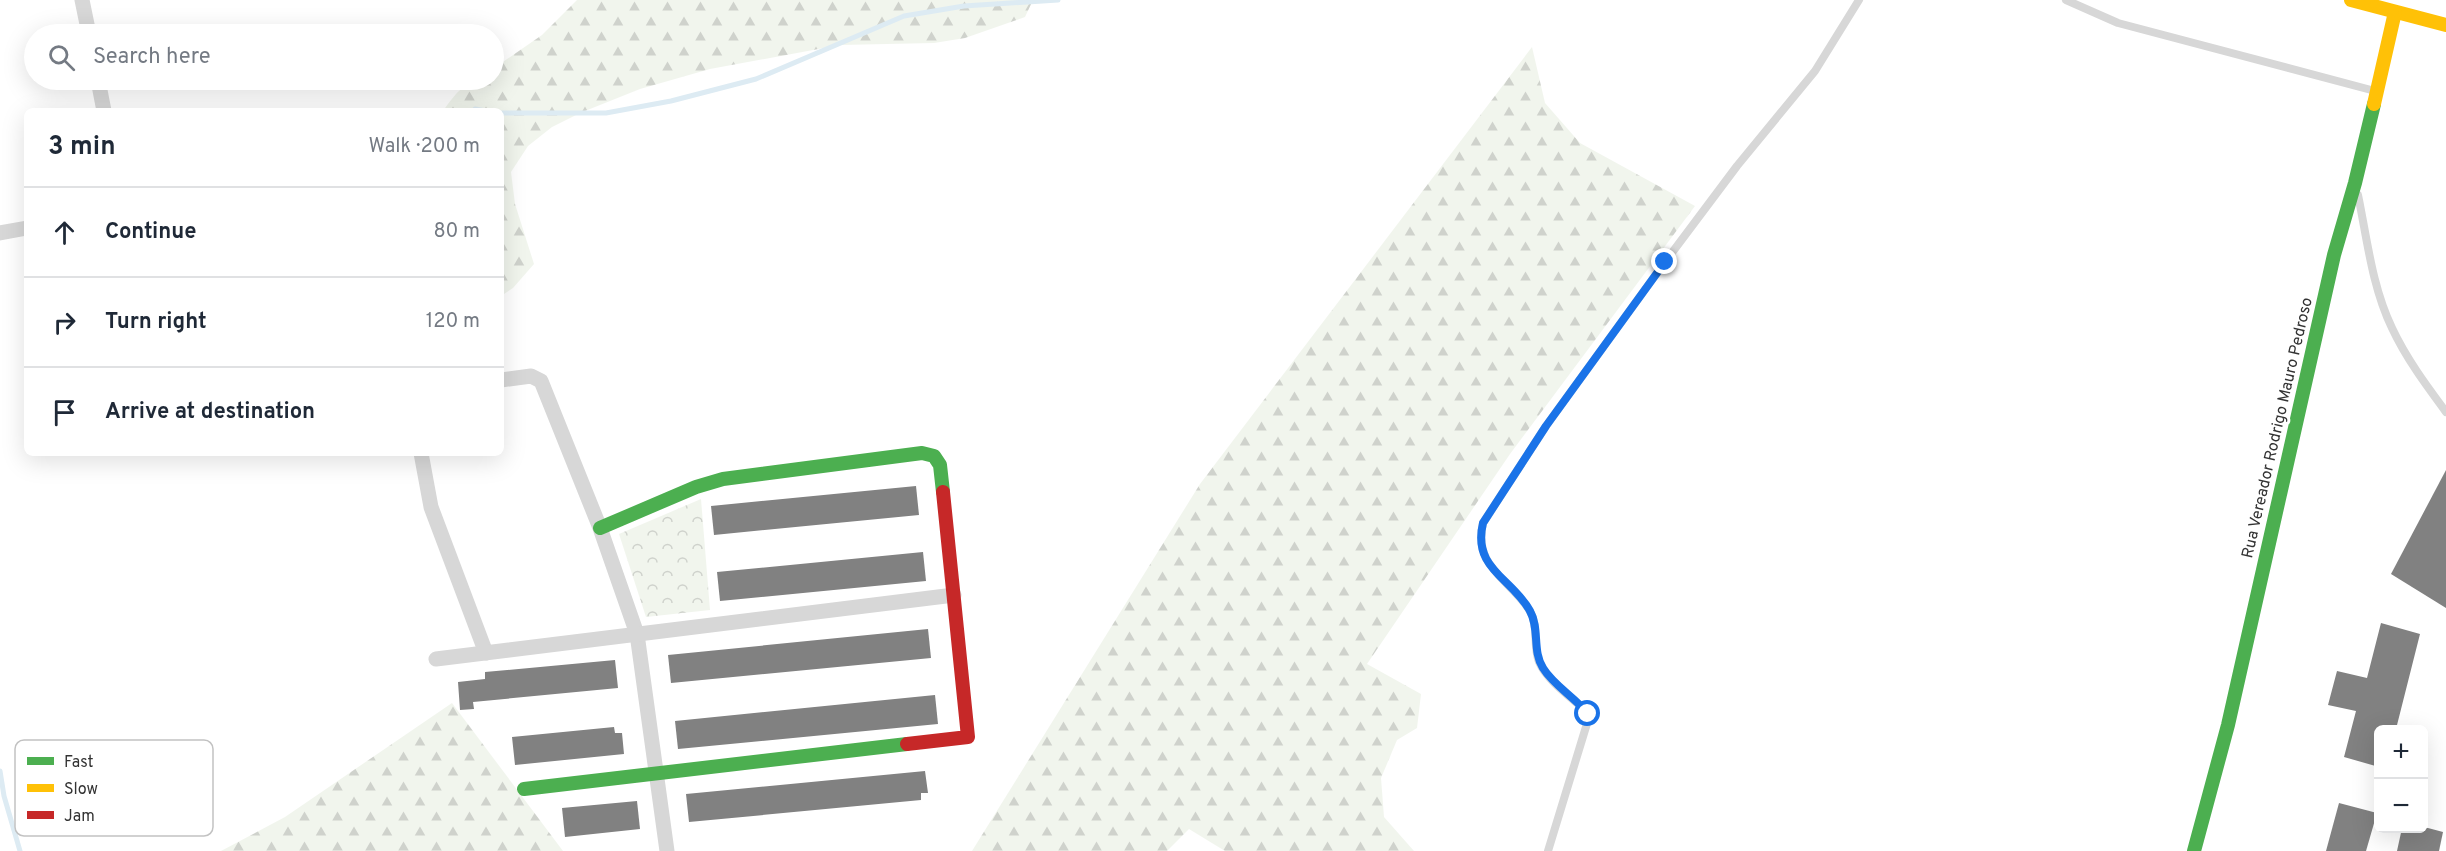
<!DOCTYPE html>
<html lang="en">
<head>
<meta charset="utf-8">
<style>
  :root { --surface:#fff; --page:#f2f2f3; --text:#1f2937; --muted:#747a83; --line:#e0e1e3 }
  body { margin:0; font-family:Overpass,sans-serif; background:var(--page); color:var(--text) }
  .controls { position:absolute; right:18px; bottom:18px; display:grid; overflow:hidden; border-radius:9px; box-shadow:0 6px 24px #0002 }
  .controls button { width:54px; height:54px; display:grid; place-items:center; padding:0; border:0; border-bottom:2px solid var(--line); background:var(--surface); color:var(--text); font:30px sans-serif }
  .stop { position:absolute; width:18px; height:18px; margin:-14px; border:4px solid #1a73e8; border-radius:50%; background:#fff }
  .stop.end { background:#1a73e8; border-color:#fff; box-shadow:0 2px 6px #0008 }
  .list { margin:0; padding:0; list-style:none }
  h2 { display:flex; justify-content:space-between; align-items:center; height:78px; margin:0; padding:0 24px; font-size:26px }
  h2 small { font-size:20px; font-weight:400; color:var(--muted) }
  .list li { display:grid; grid-template-columns:39px 1fr auto; gap:18px; align-items:center; box-sizing:border-box; height:90px; padding:0 24px; border-top:2px solid var(--line) }
  .list b { display:block; font-size:22px; white-space:nowrap }
  .list em { font-size:20px; font-style:normal; color:var(--muted) }
  .icon { flex:none; width:33px; height:33px; fill:none; stroke:currentColor; stroke-width:2; stroke-linecap:round; stroke-linejoin:round }
  .map { position:relative; flex:none; width:2446px; height:851px; overflow:hidden }
  .search { position:absolute; background:var(--surface); box-shadow:0 6px 24px #0002; left:24px; top:24px; width:480px; height:66px; display:flex; align-items:center; gap:15px; box-sizing:border-box; padding:0 21px; border-radius:33px; color:var(--muted); font-size:22px }
  .panel { position:absolute; background:var(--surface); box-shadow:0 6px 24px #0002; left:24px; top:108px; width:480px; height:348px; border-radius:9px }
  .map>svg:first-child { display:block }
  .forest { fill:url(#forest-firs) }
  .park { fill:url(#park-crowns) }
  .lines { fill:none; stroke-linecap:round; stroke-linejoin:round }
  .stream { stroke:#ddebf3; stroke-width:5 }
  .building { fill:#818181 }
  .lane { stroke:#d7d7d7; stroke-width:8 }
  .street { stroke:#d7d7d7; stroke-width:15 }
  .fast { stroke:#4caf50; stroke-width:14 }
  .slow { stroke:#ffc107; stroke-width:14 }
  .jam { stroke:#c62828; stroke-width:14 }
  .route { stroke:#1a73e8; stroke-width:8 }
  .labels { text-anchor:middle; dominant-baseline:central; stroke-width:6; stroke-linejoin:round; paint-order:stroke }
  .street-label { font-size:16px; fill:#333; stroke:#fff }
  .key { fill:#fff; stroke:#c2c2c2; stroke-width:1.5 }
  .key-label { font-size:16px; fill:#333 }
</style>
</head>
<body>
<div class="map">
<svg width="2446" height="851" viewBox="0 0 2446 851">
  <defs>
    <pattern id="forest-firs" width="22" height="20" patternUnits="userSpaceOnUse" patternTransform="scale(1.5)"><rect width="22" height="20" fill="#f1f5ed"/><path d="M5 1l3.5 6h-7zM16 11l3.5 6h-7z" fill="#cfd2cc"/></pattern>
    <pattern id="park-crowns" width="20" height="18" patternUnits="userSpaceOnUse" patternTransform="scale(1.5)"><rect width="20" height="18" fill="#f1f5ed"/><path d="M2 6a3 3 0 1 1 6 0M12 15a3 3 0 1 1 6 0" fill="none" stroke="#cfd2cc"/></pattern>
  </defs>
  <rect width="100%" height="100%" fill="#fff"/>
  <g class="forest">
    <path d="M577,0H1033L1025,17L965,38L934,43L840,45L710,69L640,89L580,113L552,127L528,146L511,172L515,204L534,264L513,288L501,296V111H443C459,89 465,80 494,80V68L542,35Z"/>
    <polygon points="1532,47 1545,103 1580,143 1695,206 1510,454 1367,664 1421,694 1417,728 1397,740 1381,778 1384,817 1414,851 1225,851 1189,829 1167,851 972,851 1200,484"/>
    <polygon points="452,703 563,851 221,851 285,817"/>
  </g>
  <polygon class="park" points="701,499 710,610 646,617 619,534"/>
  <g class="lines">
    <g class="stream">
      <polyline points="475,109 486,111"/>
      <polyline points="501,113 606,113 671,101 756,79 904,16 964,6 1058,0"/>
      <polyline points="0,771 4,796 20,851"/>
    </g>
  </g>
  <g class="building">
    <polygon points="2446,470 2446,608 2391,574"/>
    <polygon points="916,486 919,515 714,535 711,506"/>
    <polygon points="923,552 926,581 720,601 717,572"/>
    <polygon points="2381,623 2420,634 2396,729 2379,729 2379,767 2344,757 2356,711 2328,705 2337,671 2367,678"/>
    <polygon points="928,629 931,658 671,683 668,655"/>
    <polygon points="615,660 618,688 473,702 474,709 460,710 458,682 485,679 485,672"/>
    <polygon points="935,695 938,724 678,749 675,721"/>
    <polygon points="614,727 615,733 622,733 624,754 515,765 512,737"/>
    <polygon points="925,771 928,793 921,793 921,800 689,822 686,794"/>
    <polygon points="637,801 640,829 565,837 562,808"/>
    <polygon points="2339,803 2377,813 2366,851 2326,851"/>
    <polygon points="2402,828 2428,828 2443,832 2439,851 2397,851"/>
  </g>
  <g class="lines">
    <g class="lane">
      <polyline points="2066,0 2118,23 2375,91"/>
      <path d="M2358,195C2367,238 2372,287 2392,328C2406,358 2426,385 2446,412"/>
      <path d="M1548,851L1589,717L1587,712C1572,698 1547,681 1539,662C1532,644 1540,625 1528,608C1507,578 1473,565 1483,523L1546,426L1665,262L1737,166L1815,71L1859,0"/>
    </g>
    <g class="street">
      <polyline points="82,0 89,34"/>
      <polyline points="98,80 104,111"/>
      <polyline points="0,233 27,228"/>
      <polyline points="501,380 531,376 541,381 600,528 637,634 667,851"/>
      <polyline points="421,453 431,507 486,653"/>
      <polyline points="436,659 954,595"/>
    </g>
    <g class="fast">
      <polyline points="600,528 696,487 723,479 922,453 934,456 940,465 943,492"/>
      <polyline points="524,789 907,744"/>
      <polyline points="2194,851 2228,725 2334,255 2355,183 2374,104"/>
    </g>
    <g class="slow">
      <polyline points="2351,0 2446,25"/>
      <polyline points="2374,104 2395,12"/>
    </g>
    <polyline class="jam" points="907,744 968,737 943,492"/>
  </g>
  <g class="lines">
    <path class="route" d="M1588,714C1575,697 1554,686 1543,668C1532,651 1540,629 1530,611C1512,578 1472,569 1483,523L1546,426L1665,262"/>
  </g>
  <g class="labels">
    <g class="street-label">
      <text transform="translate(2278 428) rotate(-77)">Rua Vereador Rodrigo Mauro Pedroso</text>
    </g>
  </g>
  <rect x="15" y="740" width="198" height="96" rx="9" class="key"/>
  <rect x="27" y="757" width="27" height="8" fill="#4caf50"/>
  <rect x="27" y="784" width="27" height="8" fill="#ffc107"/>
  <rect x="27" y="811" width="27" height="8" fill="#c62828"/>
  <g class="key-label">
    <text x="64" y="767">Fast</text>
    <text x="64" y="794">Slow</text>
    <text x="64" y="821">Jam</text>
  </g>
</svg>
<div class="controls">
<button>+</button>
<button>−</button>
</div>
<div class="stop" style="left:1588px;top:714px"></div>
<div class="stop end" style="left:1665px;top:262px"></div>
<div class="search"><svg class="icon" aria-label="search" viewBox="0 0 24 24"><circle cx="10" cy="10" r="6"/><path d="M15 15l6 6"/></svg>Search here</div>
<section class="panel">
<h2>3 min<small>Walk · 200 m</small></h2>
<ul class="list">
<li><svg class="icon" aria-label="ahead" viewBox="0 0 24 24"><path d="M12 20V5M6 11l6-6 6 6"/></svg><div><b>Continue</b></div><em>80 m</em></li>
<li><svg class="icon" aria-label="right" viewBox="0 0 24 24"><path d="M7 20v-9h11M14 6l5 5-5 5"/></svg><div><b>Turn right</b></div><em>120 m</em></li>
<li><svg class="icon" aria-label="arrive" viewBox="0 0 24 24"><path d="M6 21V4h12l-3 4 3 4H6"/></svg><div><b>Arrive at destination</b></div></li>
</ul>
</section>
</div>
</body>
</html>
